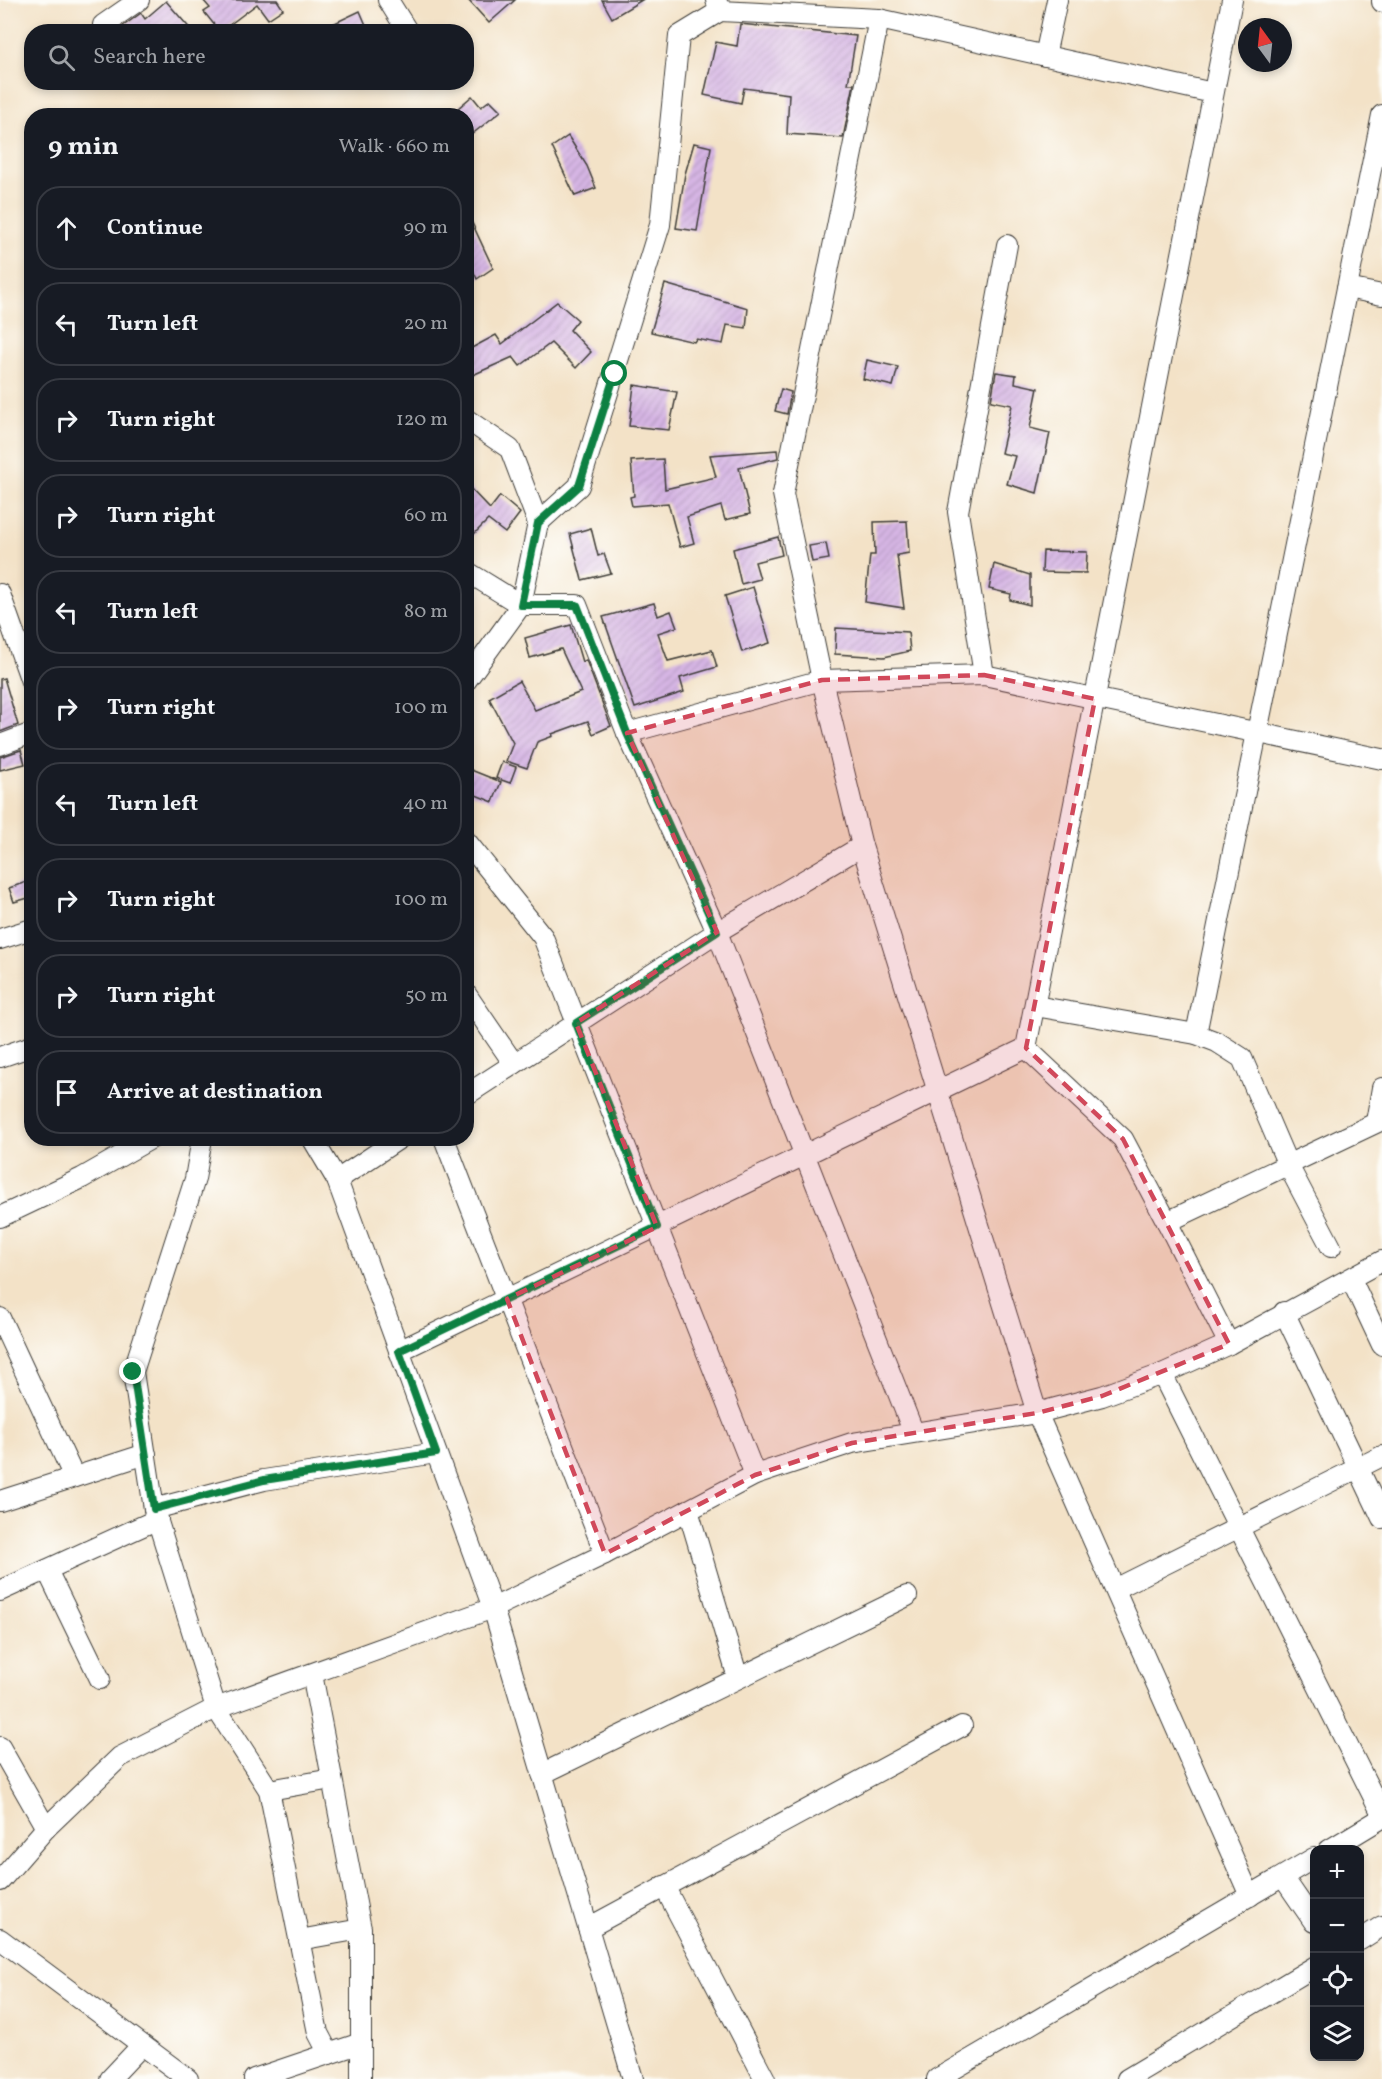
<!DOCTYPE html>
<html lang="en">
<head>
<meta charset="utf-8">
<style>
  :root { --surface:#171b24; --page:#20242c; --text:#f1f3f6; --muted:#9ea1a6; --line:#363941 }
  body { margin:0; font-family:Vollkorn,serif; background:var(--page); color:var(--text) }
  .controls { position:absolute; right:18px; bottom:18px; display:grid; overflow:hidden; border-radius:12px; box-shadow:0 3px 9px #0003 }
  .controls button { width:54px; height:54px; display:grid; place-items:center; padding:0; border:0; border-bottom:2px solid var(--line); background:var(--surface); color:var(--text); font:30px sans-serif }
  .compass { position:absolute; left:1238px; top:18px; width:54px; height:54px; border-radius:50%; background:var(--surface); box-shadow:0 3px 9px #0003; rotate:345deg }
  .stop { position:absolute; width:18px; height:18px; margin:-14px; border:4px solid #0b8043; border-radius:50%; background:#fff }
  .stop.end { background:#0b8043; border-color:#fff; box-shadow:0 2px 6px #0008 }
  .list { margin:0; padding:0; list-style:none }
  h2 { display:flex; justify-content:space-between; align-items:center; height:78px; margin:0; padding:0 24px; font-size:26px }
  h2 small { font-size:20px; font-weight:400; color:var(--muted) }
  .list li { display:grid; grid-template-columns:39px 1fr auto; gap:18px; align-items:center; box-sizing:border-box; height:84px; margin:0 12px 12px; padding:0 12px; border:2px solid var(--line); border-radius:24px }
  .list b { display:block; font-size:22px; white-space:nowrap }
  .list em { font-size:20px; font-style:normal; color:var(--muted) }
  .icon { flex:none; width:33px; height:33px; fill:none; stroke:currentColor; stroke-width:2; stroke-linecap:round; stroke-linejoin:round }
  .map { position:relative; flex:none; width:1382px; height:2079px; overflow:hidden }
  .search { position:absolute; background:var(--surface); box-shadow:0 3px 9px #0003; left:24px; top:24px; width:450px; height:66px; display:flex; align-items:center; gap:15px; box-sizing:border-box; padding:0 21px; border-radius:24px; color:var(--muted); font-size:22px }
  .panel { position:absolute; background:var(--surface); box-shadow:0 3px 9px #0003; left:24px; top:108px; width:450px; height:1038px; border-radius:24px }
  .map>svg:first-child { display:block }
  .building { fill:url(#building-hatch) }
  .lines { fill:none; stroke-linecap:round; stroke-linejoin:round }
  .minor-casing { stroke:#3c3a36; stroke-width:22 }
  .minor { stroke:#fff; stroke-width:20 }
  .route { stroke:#0b8043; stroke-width:8 }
  .marked { fill:#d1495b; fill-opacity:0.2; stroke:#d1495b; stroke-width:4.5; stroke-dasharray:12 8; stroke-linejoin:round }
</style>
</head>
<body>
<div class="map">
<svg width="1382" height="2079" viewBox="0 0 1382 2079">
  <defs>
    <pattern id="building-hatch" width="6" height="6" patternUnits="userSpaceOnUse" patternTransform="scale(1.5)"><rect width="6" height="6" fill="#d6b5e4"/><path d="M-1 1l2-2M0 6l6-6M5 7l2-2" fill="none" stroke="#b79bc3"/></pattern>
  </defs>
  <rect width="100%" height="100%" fill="#fdfcf7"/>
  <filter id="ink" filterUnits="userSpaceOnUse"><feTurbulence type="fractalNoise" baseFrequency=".0167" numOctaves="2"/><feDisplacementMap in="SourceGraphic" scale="12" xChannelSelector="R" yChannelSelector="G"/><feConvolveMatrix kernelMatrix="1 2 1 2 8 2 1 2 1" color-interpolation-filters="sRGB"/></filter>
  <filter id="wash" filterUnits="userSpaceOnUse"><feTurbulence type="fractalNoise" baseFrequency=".008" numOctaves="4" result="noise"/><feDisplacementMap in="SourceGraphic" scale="24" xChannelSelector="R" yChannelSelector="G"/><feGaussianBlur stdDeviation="1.35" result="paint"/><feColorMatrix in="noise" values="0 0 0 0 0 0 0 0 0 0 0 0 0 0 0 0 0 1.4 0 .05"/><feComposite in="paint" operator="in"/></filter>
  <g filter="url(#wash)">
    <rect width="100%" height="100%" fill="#f3e2c7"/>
    <g id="blocks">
      <g class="building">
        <polygon points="203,0 277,0 283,9 268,19 257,4 220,32 204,12 210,8"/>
        <polygon points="468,0 515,0 489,23"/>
        <polygon points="602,0 642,0 612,18"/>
        <polygon points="166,1 193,32 115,32 141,13 145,19"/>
        <polygon points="360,11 369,32 316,32"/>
        <polygon points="740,24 856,36 848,84 854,84 843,138 787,134 789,94 744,88 741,103 704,95 716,42 737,46"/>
        <polygon points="472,96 481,107 490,100 501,111 466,139 466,116 460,116 456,110"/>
        <polygon points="568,136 587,166 596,188 575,196 552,147"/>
        <polygon points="694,143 711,147 697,231 676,228 685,174"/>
        <polygon points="466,210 493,268 477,279 471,266 466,268"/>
        <polygon points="665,284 748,308 746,328 727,325 723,344 696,339 694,342 651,332"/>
        <polygon points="557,302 578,320 570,330 591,352 576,368 551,343 520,366 513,357 466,378 466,351 496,335 502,344"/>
        <polygon points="867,360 898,367 893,386 863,379"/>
        <polygon points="996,372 1016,375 1015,383 1038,388 1030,428 1050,433 1037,493 1007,484 1015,456 1001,453 1012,405 991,401"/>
        <polygon points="634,385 677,392 669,430 629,426"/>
        <polygon points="781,389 791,392 787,414 775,411"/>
        <polygon points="777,450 778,458 739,468 750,514 725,520 721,506 687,517 694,543 680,547 668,503 632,506 630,497 634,496 631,461 663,459 665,489 716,477 710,455"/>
        <polygon points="466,484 490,509 500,496 520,513 505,533 488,520 466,542"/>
        <polygon points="907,521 909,553 897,555 904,608 865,602 870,555 875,555 874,522"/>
        <polygon points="591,528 598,556 604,554 611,573 582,580 570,534"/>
        <polygon points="778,537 782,555 755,562 760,579 741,584 733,549"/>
        <polygon points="826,543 829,559 812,562 809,546"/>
        <polygon points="1043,551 1087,552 1086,573 1042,572"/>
        <polygon points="994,564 1030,575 1030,605 1010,600 1011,594 989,589"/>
        <polygon points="753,587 770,643 742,652 725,596"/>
        <polygon points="654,603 658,616 671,611 677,627 658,633 668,661 712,650 717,667 680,678 684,692 635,708 603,617"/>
        <polygon points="571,625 582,662 586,660 611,726 593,734 588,721 552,734 553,736 537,742 527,768 506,761 513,743 489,698 519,681 535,710 581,692 561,649 530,658 525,638"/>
        <polygon points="836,628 908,632 910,651 884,657 835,654"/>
        <polygon points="4,678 18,725 0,732 0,679"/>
        <polygon points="21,750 25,764 0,770 0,757"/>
        <polygon points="502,762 516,767 510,783 496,778"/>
        <polygon points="466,768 501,782 493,802 466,791"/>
        <polygon points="32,880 32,897 14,902 9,888"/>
      </g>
    </g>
  </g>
  <g filter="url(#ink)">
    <use href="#blocks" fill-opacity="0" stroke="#3c3a36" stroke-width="1.5"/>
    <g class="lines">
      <g class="minor-casing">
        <g id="minor">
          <polyline points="388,0 408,32"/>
          <polyline points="1382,0 1382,2"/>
          <polyline points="720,11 879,19 1213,93"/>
          <polyline points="879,19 783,494 822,680 862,846 1037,1413 1250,1896"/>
          <polyline points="103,25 139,0"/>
          <polyline points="1045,56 1057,0"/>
          <polyline points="1347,288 1382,295"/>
          <polyline points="466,419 510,449 538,523 521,605 466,571"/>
          <polyline points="538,523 579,486 660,225 679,36 720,11 716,0"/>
          <polyline points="0,594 32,684"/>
          <polyline points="984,675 958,512 1007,245"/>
          <polyline points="466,681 521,605 577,605 627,733 717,932 913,1431"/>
          <polyline points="627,733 822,680 984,675 1382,759"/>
          <polyline points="0,745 32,733"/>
          <polyline points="466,841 543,937 755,1475"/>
          <polyline points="0,939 32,929"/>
          <polyline points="466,994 514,1064"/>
          <polyline points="1035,1006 1196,1034 1217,1042 1242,1058 1288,1165 1331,1247"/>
          <polyline points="1196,1034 1382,115"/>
          <polyline points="1026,1048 1232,0"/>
          <polyline points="1026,1048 1123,1139 1167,1222 1382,1120"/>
          <polyline points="0,1057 32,1046"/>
          <polyline points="466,1095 717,932 862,846"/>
          <polyline points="1376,1122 1382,1088"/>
          <polyline points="312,1138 337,1180 493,1608 633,2079"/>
          <polyline points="444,1138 605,1554"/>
          <polyline points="337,1180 400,1138"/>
          <polyline points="0,1217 82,1178 152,1138"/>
          <polyline points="1167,1222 1229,1344"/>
          <polyline points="1351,1279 1382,1345"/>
          <polyline points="1284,1312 1382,1518"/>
          <polyline points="0,1318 74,1477"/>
          <polyline points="399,1351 1026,1048"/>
          <polyline points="1162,1374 1382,1814"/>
          <polyline points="0,1501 146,1454"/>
          <polyline points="154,1509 133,1372 195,1179 202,1138"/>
          <polyline points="688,1510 738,1678"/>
          <polyline points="47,1570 100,1679"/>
          <polyline points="1115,1589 1382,1456"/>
          <polyline points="0,1591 158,1519"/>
          <polyline points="312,1674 361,1929 361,2079"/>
          <polyline points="0,1747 46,1828"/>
          <polyline points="542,1774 907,1596"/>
          <polyline points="269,1790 332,1779"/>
          <polyline points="1329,1850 1382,1818"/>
          <polyline points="1283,1877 1314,1922"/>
          <polyline points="0,1881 46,1828 120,1757 216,1708 493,1608 605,1554 755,1475 852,1443 1037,1413 1102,1396 1162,1374 1229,1344 1382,1261"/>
          <polyline points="664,1886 765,2079"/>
          <polyline points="588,1928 962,1726"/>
          <polyline points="0,1939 188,2079"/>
          <polyline points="299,1940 361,1929"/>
          <polyline points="1360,1940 1382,1926"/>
          <polyline points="329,2054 318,2033 269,1790 216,1708 154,1509 264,1480 436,1453"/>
          <polyline points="110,2079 142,2045"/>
          <polyline points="254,2079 361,2043"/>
          <polyline points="937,2079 1314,1858"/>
          <polyline points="1127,2079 1314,1967"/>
        </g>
      </g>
      <use href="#minor" class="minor"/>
    </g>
  </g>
  <g class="lines" filter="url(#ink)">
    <polyline class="route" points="133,1372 154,1509 264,1480 436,1453 399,1351 657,1227 576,1023 717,932 627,733 577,605 521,605 538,523 579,486 615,374"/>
  </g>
  <path class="marked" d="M984,675L1095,699L1026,1048L1123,1139L1229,1344L1102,1396L1037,1413L852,1443L755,1475L605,1554L507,1299L657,1227L576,1023L717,932L627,733L822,680Z"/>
</svg>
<div class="controls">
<button>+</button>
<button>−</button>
<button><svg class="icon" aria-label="locate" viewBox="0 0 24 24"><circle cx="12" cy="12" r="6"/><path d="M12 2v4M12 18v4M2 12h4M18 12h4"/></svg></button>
<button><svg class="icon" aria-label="layers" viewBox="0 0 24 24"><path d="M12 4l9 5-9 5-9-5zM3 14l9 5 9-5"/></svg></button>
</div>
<svg class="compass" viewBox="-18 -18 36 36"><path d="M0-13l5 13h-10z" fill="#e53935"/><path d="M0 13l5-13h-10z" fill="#9ea1a6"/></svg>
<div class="stop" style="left:615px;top:374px"></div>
<div class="stop end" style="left:133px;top:1372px"></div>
<div class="search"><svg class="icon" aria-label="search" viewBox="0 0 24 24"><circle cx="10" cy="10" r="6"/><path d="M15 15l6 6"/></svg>Search here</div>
<section class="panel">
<h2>9 min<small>Walk · 660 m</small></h2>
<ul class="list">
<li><svg class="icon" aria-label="ahead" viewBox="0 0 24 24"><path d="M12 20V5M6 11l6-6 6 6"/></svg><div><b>Continue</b></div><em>90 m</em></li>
<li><svg class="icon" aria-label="left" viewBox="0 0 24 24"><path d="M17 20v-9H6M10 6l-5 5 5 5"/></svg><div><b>Turn left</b></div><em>20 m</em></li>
<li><svg class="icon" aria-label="right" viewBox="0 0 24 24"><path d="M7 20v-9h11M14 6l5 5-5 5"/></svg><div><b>Turn right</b></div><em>120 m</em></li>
<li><svg class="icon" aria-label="right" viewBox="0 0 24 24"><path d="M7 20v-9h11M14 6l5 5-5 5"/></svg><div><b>Turn right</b></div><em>60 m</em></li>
<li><svg class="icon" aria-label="left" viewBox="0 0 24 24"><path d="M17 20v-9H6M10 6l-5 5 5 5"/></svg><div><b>Turn left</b></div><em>80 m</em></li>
<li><svg class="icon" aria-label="right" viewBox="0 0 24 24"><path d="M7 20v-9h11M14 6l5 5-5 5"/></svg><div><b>Turn right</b></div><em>100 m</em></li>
<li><svg class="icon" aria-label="left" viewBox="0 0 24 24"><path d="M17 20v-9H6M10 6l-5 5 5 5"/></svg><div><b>Turn left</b></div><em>40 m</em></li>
<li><svg class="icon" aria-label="right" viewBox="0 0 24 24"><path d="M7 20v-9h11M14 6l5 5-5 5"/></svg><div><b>Turn right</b></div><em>100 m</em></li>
<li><svg class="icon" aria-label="right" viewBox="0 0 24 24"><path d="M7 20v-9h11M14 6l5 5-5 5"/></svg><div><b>Turn right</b></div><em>50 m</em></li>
<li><svg class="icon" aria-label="arrive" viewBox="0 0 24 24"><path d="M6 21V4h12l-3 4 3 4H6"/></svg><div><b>Arrive at destination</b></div></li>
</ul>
</section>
</div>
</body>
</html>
